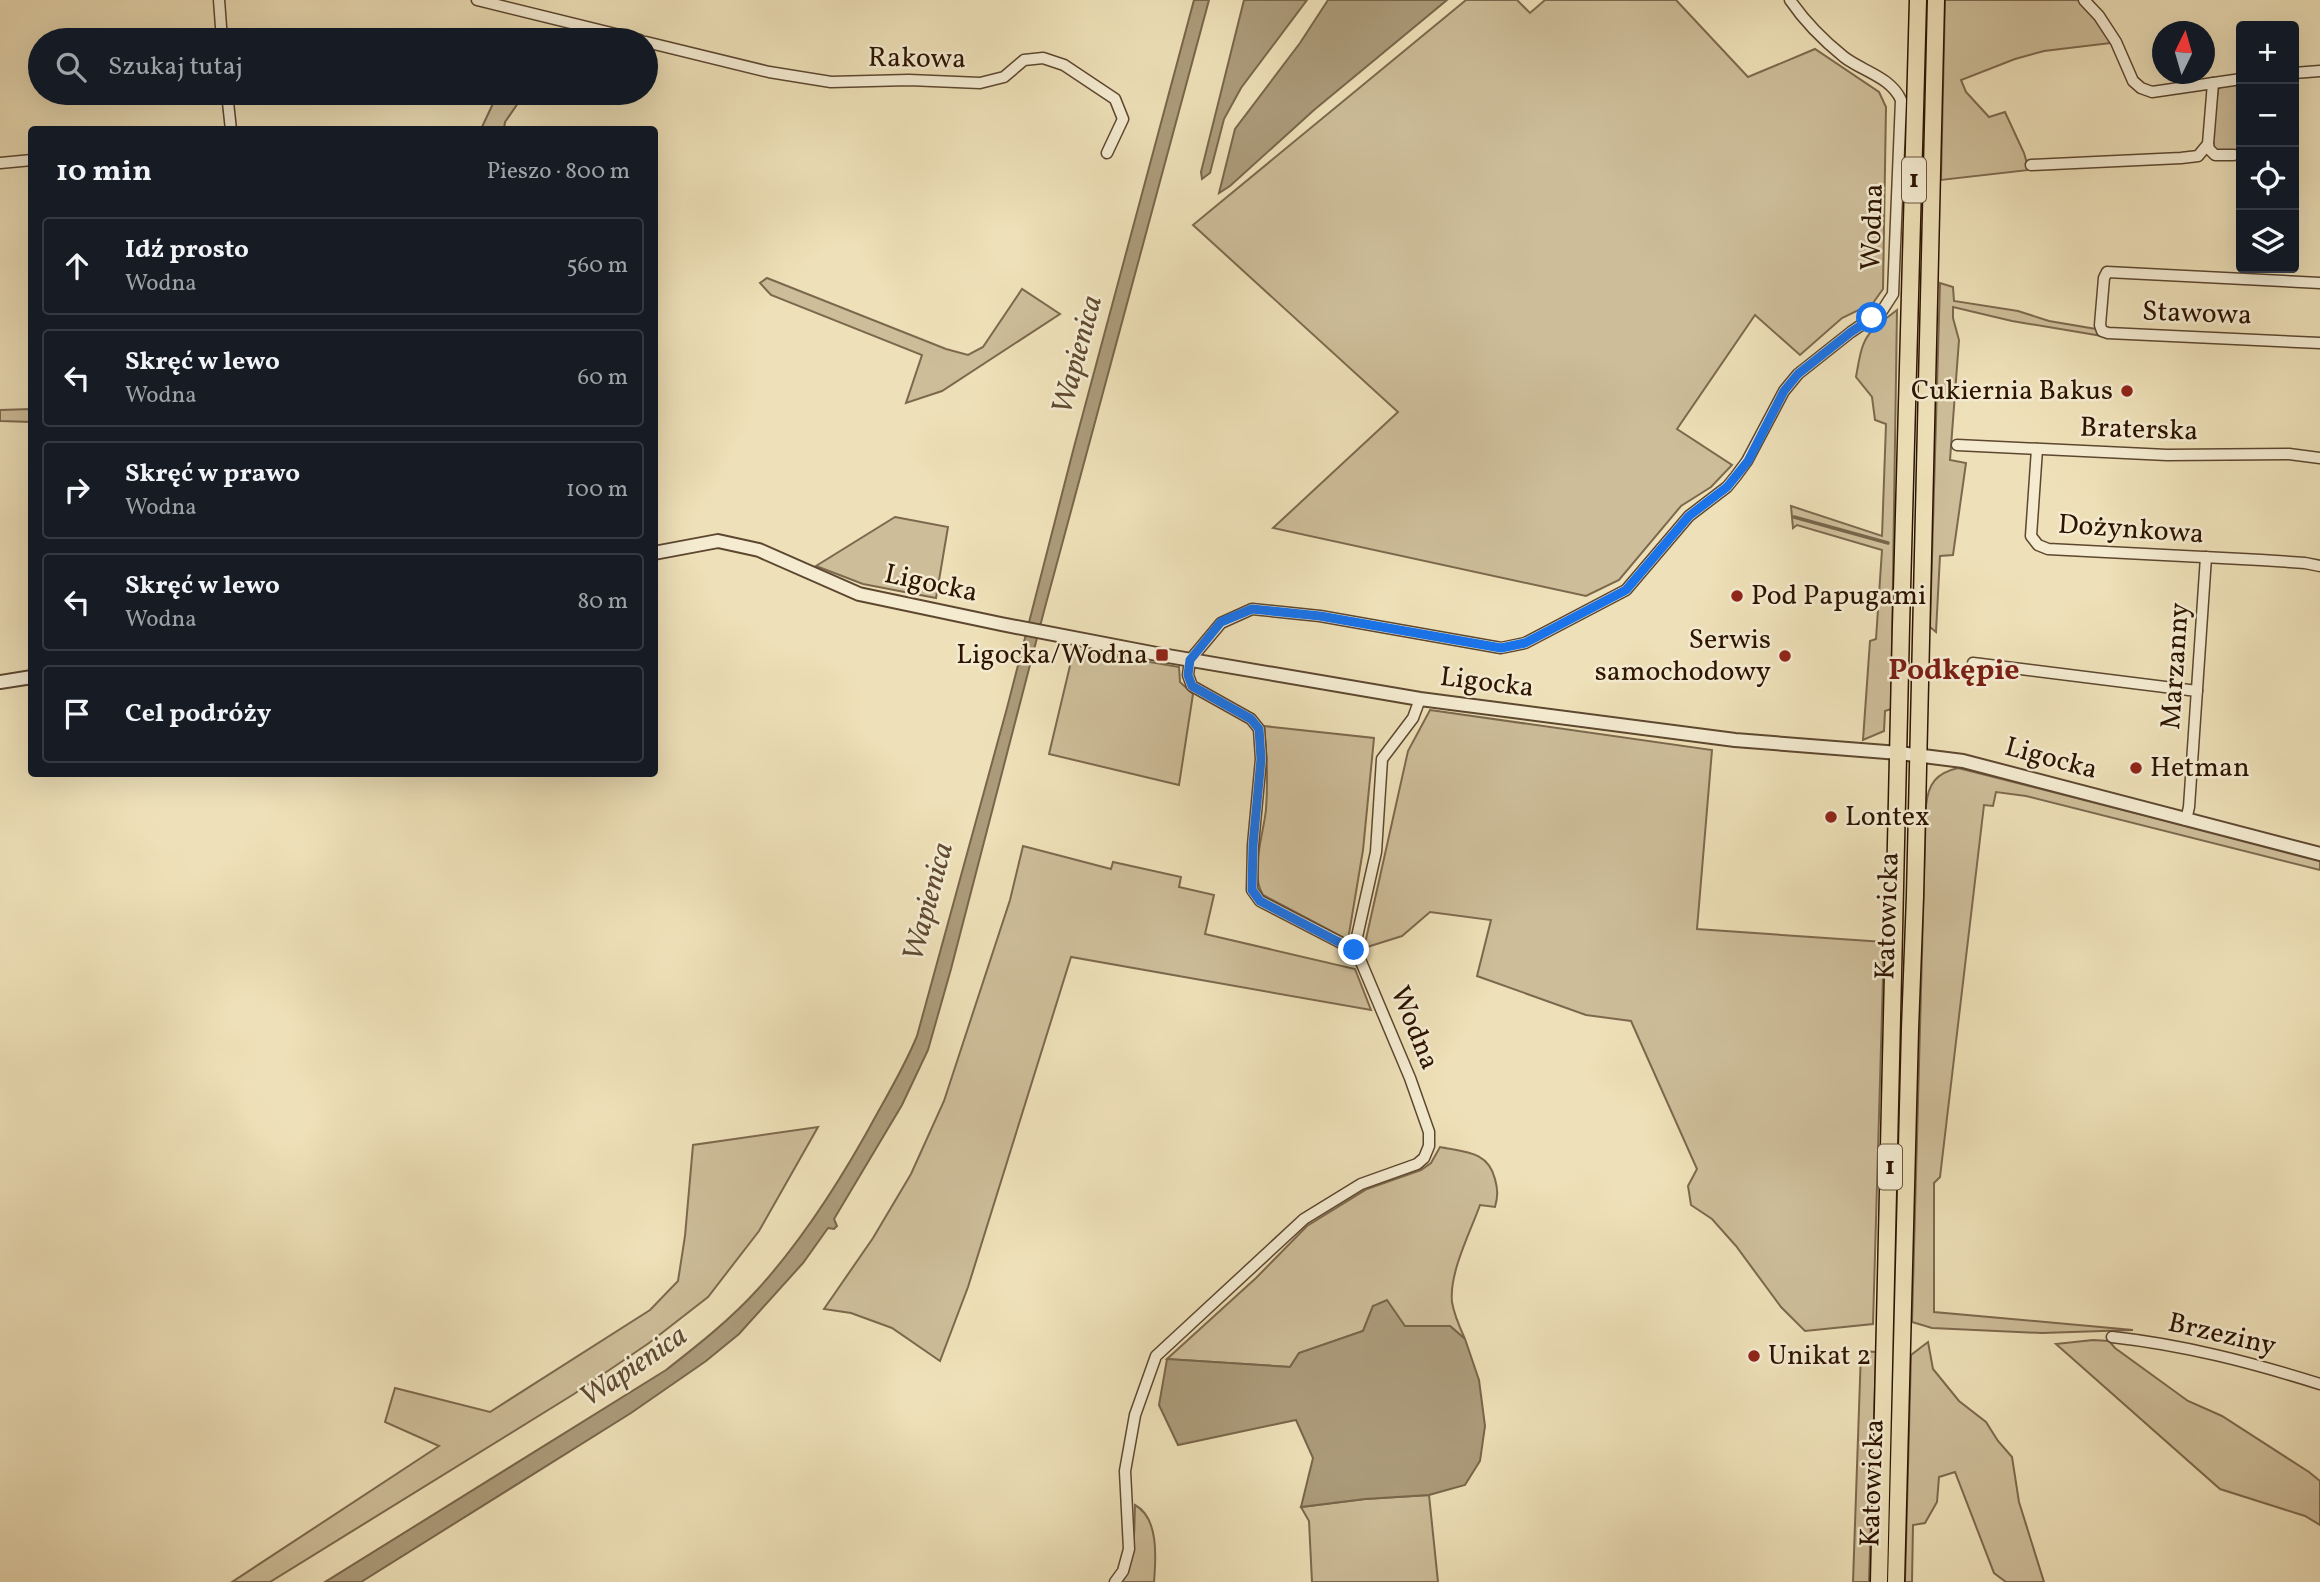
<!DOCTYPE html>
<html lang="pl">
<head>
<meta charset="utf-8">
<style>
  :root { --surface:#171b24; --page:#242831; --text:#f1f3f6; --muted:#9ea1a6; --line:#363941 }
  body { margin:0; font-family:Vollkorn,serif; background:var(--page); color:var(--text) }
  .controls { position:absolute; right:21px; top:21px; display:grid; overflow:hidden; border-radius:7px; box-shadow:0 7px 28px #0002 }
  .controls button { width:63px; height:63px; display:grid; place-items:center; padding:0; border:0; border-bottom:2px solid var(--line); background:var(--surface); color:var(--text); font:35px sans-serif }
  .compass { position:absolute; left:2152px; top:21px; width:63px; height:63px; border-radius:50%; background:var(--surface); box-shadow:0 7px 28px #0002; rotate:5deg }
  .stop { position:absolute; width:21px; height:21px; margin:-16px; border:5px solid #1a73e8; border-radius:50%; background:#fff }
  .stop.end { background:#1a73e8; border-color:#fff; box-shadow:0 2px 7px #0008 }
  .list { margin:0; padding:0; list-style:none }
  h2 { display:flex; justify-content:space-between; align-items:center; height:91px; margin:0; padding:0 28px; font-size:30px }
  h2 small { font-size:23px; font-weight:400; color:var(--muted) }
  .list li { display:grid; grid-template-columns:46px 1fr auto; gap:21px; align-items:center; box-sizing:border-box; height:98px; margin:0 14px 14px; padding:0 14px; border:2px solid var(--line); border-radius:7px }
  .list b { display:block; font-size:26px; white-space:nowrap }
  .list p { margin:0; font-size:23px; white-space:nowrap; color:var(--muted) }
  .list em { font-size:23px; font-style:normal; color:var(--muted) }
  .icon { flex:none; width:38px; height:38px; fill:none; stroke:currentColor; stroke-width:2; stroke-linecap:round; stroke-linejoin:round }
  .map { position:relative; flex:none; width:2320px; height:1582px; overflow:hidden }
  .search { position:absolute; background:var(--surface); box-shadow:0 7px 28px #0002; left:28px; top:28px; width:630px; height:77px; display:flex; align-items:center; gap:18px; box-sizing:border-box; padding:0 24px; border-radius:38px; color:var(--muted); font-size:26px }
  .panel { position:absolute; background:var(--surface); box-shadow:0 7px 28px #0002; left:28px; top:126px; width:630px; height:651px; border-radius:7px }
  .map>svg:first-child { display:block }
  .green { fill:#cdbd99; stroke:#7d684d; stroke-width:2 }
  .water { fill:#ac9b7a; stroke:#79654a; stroke-width:2 }
  .lines { fill:none; stroke-linecap:round; stroke-linejoin:round }
  .stream { stroke:#79654a; stroke-width:3.5 }
  .minor-casing { stroke:#5d472f; stroke-width:13 }
  .tertiary-casing { stroke:#5d472f; stroke-width:16 }
  .primary-casing { stroke:#2d1401; stroke-width:19 }
  .minor { stroke:#f4ebd1; stroke-width:10 }
  .tertiary { stroke:#f4ebd1; stroke-width:12 }
  .primary { stroke:#eee0b8; stroke-width:16 }
  .route { stroke:#1a73e8; stroke-width:9 }
  .poi-dot { fill:#8f2418; stroke:#f4ebd1; stroke-width:2.5 }
  .labels { text-anchor:middle; dominant-baseline:central; stroke-width:5; stroke-linejoin:round; paint-order:stroke }
  .shield { fill:#f4ebd1; stroke:#69543f; stroke-width:2 }
  .shield-label { font-size:26px; font-weight:bold; fill:#2d1401 }
  .street-label { font-size:28px; fill:#2d1401; stroke:#f4ebd1 }
  .poi-label { font-size:28px; fill:#2d1401; stroke:#f4ebd1; text-anchor:start }
  .water-label { font-size:30px; font-style:italic; fill:#604a31; stroke:#f4ebd1 }
  .neighbourhood-label { font-size:30px; font-weight:bold; fill:#7a1f14; stroke:#f4ebd1 }
</style>
</head>
<body>
<div class="map">
<svg width="2320" height="1582" viewBox="0 0 2320 1582">
  <rect width="100%" height="100%" fill="#eee0b8"/>
  <filter id="stains"><feTurbulence type="fractalNoise" baseFrequency=".00286" numOctaves="4"/><feColorMatrix values="0 0 0 0 .2 0 0 0 0 .09 0 0 0 0 .02 0 0 0 .5 -.17"/></filter>
  <radialGradient id="worn" r=".72"><stop offset=".6" stop-color="#630" stop-opacity="0"/><stop offset="1" stop-color="#630" stop-opacity=".3"/></radialGradient>
  <g class="green">
    <polygon points="1466,0 1517,0 1530,13 1545,0 1676,0 1748,77 1815,49 1879,92 1886,107 1883,289 1873,303 1842,318 1800,355 1755,315 1677,429 1732,465 1711,487 1681,506 1619,580 1586,596 1273,528 1398,412 1193,225"/>
    <polygon points="1945,0 2079,0 2095,16 2111,43 2044,51 2015,59 1961,80 1966,92 1989,117 2005,112 2024,153 2029,170 1941,180"/>
    <polygon points="2241,82 2241,159 2238,159 2238,153 2214,150 2211,143 2218,89 2225,84"/>
    <polygon points="498,93 525,93 505,122 504,129 481,129"/>
    <polygon points="767,278 946,349 968,355 983,347 1022,289 1060,314 942,391 906,403 922,355 771,295 760,283"/>
    <polygon points="1940,283 1953,287 1954,301 2018,311 2049,321 2096,329 2102,336 2012,321 1953,307 1953,318 1959,340 1950,460 1966,463 1953,555 1940,556 1936,632 1930,627"/>
    <path d="M1897,310L1891,709L1885,711L1884,731L1863,740L1870,641L1876,639L1882,550L1797,525L1793,528L1791,506L1882,536L1886,424L1875,420L1872,397L1856,377C1863,336 1864,335 1897,310Z"/>
    <polygon points="31,409 31,422 0,421 0,410"/>
    <polygon points="895,517 948,527 936,598 863,584 816,566"/>
    <polygon points="1074,649 1179,667 1180,682 1193,694 1179,785 1049,754"/>
    <polygon points="1430,710 1712,750 1697,929 1884,942 1873,1324 1805,1331 1781,1307 1736,1246 1712,1219 1691,1205 1688,1186 1697,1169 1631,1021 1586,1015 1477,976 1491,920 1430,912 1402,936 1364,948 1408,751"/>
    <path d="M1264,726L1374,738L1363,850L1348,940L1263,895C1249,873 1264,833 1266,809C1268,781 1267,754 1264,726Z"/>
    <path d="M1958,768L2320,860V870L2026,796L1996,792L1993,806L1984,805L1940,1177L1934,1183V1312L2133,1330L2042,1333L1932,1328L1912,1322L1926,806C1928,784 1936,773 1958,768Z"/>
    <polygon points="1023,846 1111,869 1113,862 1181,877 1179,887 1214,895 1205,934 1355,969 1371,1010 1071,957 968,1287 940,1361 892,1328 851,1313 824,1309 873,1238 911,1174 944,1101 1010,900"/>
    <polygon points="818,1127 759,1231 708,1297 649,1343 574,1394 270,1582 232,1582 439,1446 385,1422 395,1388 490,1412 650,1310 678,1281 685,1236 693,1145"/>
    <path d="M1440,1147C1465,1152 1488,1151 1495,1179C1498,1190 1498,1196 1495,1207L1480,1205C1470,1233 1449,1273 1452,1302C1454,1315 1460,1328 1465,1339L1450,1326H1405L1373,1306L1363,1331L1299,1353L1290,1367L1167,1359L1256,1278L1307,1226L1367,1189L1421,1170L1431,1163Z"/>
    <polygon points="2093,1340 2109,1341 2115,1348 2188,1401 2222,1416 2309,1472 2320,1481 2320,1525 2305,1516 2220,1489 2056,1344"/>
    <polygon points="1928,1342 1933,1369 1959,1401 1986,1422 1998,1441 2012,1457 2019,1502 2044,1582 2006,1582 1994,1573 1955,1472 1939,1477 1937,1502 1925,1523 1913,1525 1912,1582 1905,1582 1911,1355"/>
    <polygon points="1861,1351 1876,1352 1869,1582 1853,1582"/>
    <polygon points="1429,1495 1438,1582 1312,1582 1309,1521 1301,1507 1365,1499"/>
    <path d="M1135,1505C1159,1518 1156,1558 1154,1582H1121C1136,1558 1134,1532 1135,1505Z"/>
  </g>
  <g class="water">
    <path d="M1194,0H1209L1044,611L951,969L928,1050L902,1105L834,1219L837,1226L834,1229L828,1228L803,1263L739,1334L706,1361L631,1413L361,1582H325L666,1370C698,1345 731,1319 758,1289C806,1236 844,1175 878,1112C892,1087 906,1063 917,1036L1007,708L1074,447Z"/>
    <polygon points="1244,0 1307,0 1241,88 1224,119 1210,173 1202,179 1201,172"/>
    <polygon points="1328,0 1447,0 1314,110 1230,186 1219,193 1235,129 1300,43"/>
    <polygon points="1387,1300 1405,1326 1450,1326 1465,1339 1479,1380 1485,1426 1480,1461 1465,1485 1429,1495 1365,1499 1301,1507 1313,1458 1296,1420 1178,1445 1159,1405 1167,1359 1290,1367 1299,1353 1363,1331 1373,1306"/>
  </g>
  <g class="lines">
    <polyline class="stream" points="1794,517 1888,543"/>
    <g class="minor-casing">
      <g id="minor">
        <polyline points="219,0 222,40"/>
        <polyline points="477,0 640,40"/>
        <polyline points="2084,0 2099,16 2116,42 2133,81 2141,88 2152,92 2241,79"/>
        <polyline points="646,42 769,72 831,82 909,80 980,83 1004,77 1024,60 1043,58 1064,65 1115,99 1123,119 1107,153"/>
        <polyline points="2294,73 2320,71"/>
        <polyline points="227,93 231,130"/>
        <polyline points="2208,144 2209,149 2215,155 2234,155"/>
        <polyline points="0,163 32,160"/>
        <polyline points="2031,165 2181,158 2198,156 2208,144 2213,83"/>
        <polyline points="2320,283 2107,272 2104,278 2100,325 2102,331 2108,333 2320,343"/>
        <polyline points="1957,445 2167,455 2289,454 2320,458"/>
        <polyline points="2037,449 2031,536 2038,545 2048,549 2261,560 2305,563 2320,566"/>
        <polyline points="1973,663 2197,691"/>
        <polyline points="2186,820 2189,807 2206,557"/>
        <polyline points="1354,950 1376,852 1382,759 1413,718 1420,699"/>
        <path d="M2112,1337C2184,1345 2250,1362 2320,1384"/>
        <path d="M1115,1582L1123,1571L1129,1549L1125,1471L1135,1415L1156,1356L1304,1219L1361,1184L1417,1164L1424,1158L1429,1146V1132L1410,1078L1359,957L1349,947L1260,901L1252,890L1253,845L1261,759L1259,729L1251,719L1192,686L1188,675L1190,660L1221,623L1252,609L1320,616L1501,648L1525,643L1626,590L1689,516L1727,487L1736,476L1747,461L1784,391L1798,374L1851,332L1882,311L1893,294L1901,100C1891,77 1862,71 1844,57C1823,40 1805,22 1790,0"/>
      </g>
    </g>
    <g class="tertiary-casing">
      <g id="tertiary">
        <polyline points="654,553 718,541 759,550 859,594 1001,624 1162,655 1420,699 1735,740 1899,753 1963,761 2320,854"/>
        <polyline points="0,682 32,677"/>
      </g>
    </g>
    <g class="primary-casing">
      <g id="primary">
        <polyline points="1879,1582 1901,626 1918,0"/>
        <polyline points="1896,1582 1910,1029 1915,896 1936,0"/>
      </g>
    </g>
    <use href="#minor" class="minor"/>
    <use href="#tertiary" class="tertiary"/>
    <use href="#primary" class="primary"/>
  </g>
  <g class="lines">
    <polyline class="route" points="1354,950 1260,901 1252,890 1253,845 1261,759 1259,729 1251,719 1192,686 1188,675 1190,660 1221,622 1252,609 1320,616 1501,648 1525,643 1626,590 1689,516 1727,487 1736,476 1748,461 1784,391 1798,374 1851,332 1872,318"/>
  </g>
  <g class="poi-dot">
    <circle cx="2127" cy="391" r="7"/>
    <circle cx="1737" cy="596" r="7"/>
    <rect x="1155" y="648" width="14" height="14" rx="3.5"/>
    <circle cx="1785" cy="656" r="7"/>
    <circle cx="2136" cy="768" r="7"/>
    <circle cx="1831" cy="817" r="7"/>
    <circle cx="1754" cy="1356" r="7"/>
  </g>
  <g class="labels">
    <g class="shield">
      <rect x="1902" y="157.5" width="24" height="45" rx="5"/>
      <rect x="1878" y="1144.5" width="24" height="45" rx="5"/>
    </g>
    <g class="shield-label">
      <text x="1914" y="180">1</text>
      <text x="1890" y="1167">1</text>
    </g>
    <g class="street-label">
      <text transform="translate(917 59) rotate(1)">Rakowa</text>
      <text transform="translate(1873 227) rotate(-88)">Wodna</text>
      <text transform="translate(2197 314) rotate(2)">Stawowa</text>
      <text transform="translate(2139 430) rotate(2)">Braterska</text>
      <text transform="translate(2131 530) rotate(4)">Dożynkowa</text>
      <text transform="translate(931 584) rotate(12)">Ligocka</text>
      <text transform="translate(2176 666) rotate(-86)">Marzanny</text>
      <text transform="translate(1487 683) rotate(7)">Ligocka</text>
      <text transform="translate(2051 759) rotate(15)">Ligocka</text>
      <text transform="translate(1888 916) rotate(-88)">Katowicka</text>
      <text transform="translate(1414 1028) rotate(68)">Wodna</text>
      <text transform="translate(2222 1335) rotate(13)">Brzeziny</text>
      <text transform="translate(1873 1483) rotate(-88)">Katowicka</text>
    </g>
    <g class="poi-label">
      <text x="2113" y="391" text-anchor="end">Cukiernia Bakus</text>
      <text x="1751" y="596">Pod Papugami</text>
      <text x="1771" y="640" text-anchor="end">Serwis<tspan x="1771" dy="32">samochodowy</tspan></text>
      <text x="1148" y="655" text-anchor="end">Ligocka/Wodna</text>
      <text x="2150" y="768">Hetman</text>
      <text x="1845" y="817">Lontex</text>
      <text x="1768" y="1356">Unikat 2</text>
    </g>
    <g class="water-label">
      <text transform="translate(1078 355) rotate(-75)">Wapienica</text>
      <text transform="translate(929 902) rotate(-75)">Wapienica</text>
      <text transform="translate(634 1367) rotate(-34)">Wapienica</text>
    </g>
    <g class="neighbourhood-label">
      <text x="1954" y="671">Podkępie</text>
    </g>
  </g>
  <rect width="100%" height="100%" filter="url(#stains)"/>
  <rect width="100%" height="100%" fill="url(#worn)"/>
</svg>
<div class="controls">
<button>+</button>
<button>−</button>
<button><svg class="icon" aria-label="locate" viewBox="0 0 24 24"><circle cx="12" cy="12" r="6"/><path d="M12 2v4M12 18v4M2 12h4M18 12h4"/></svg></button>
<button><svg class="icon" aria-label="layers" viewBox="0 0 24 24"><path d="M12 4l9 5-9 5-9-5zM3 14l9 5 9-5"/></svg></button>
</div>
<svg class="compass" viewBox="-18 -18 36 36"><path d="M0-13l5 13h-10z" fill="#e53935"/><path d="M0 13l5-13h-10z" fill="#9ea1a6"/></svg>
<div class="stop" style="left:1872px;top:318px"></div>
<div class="stop end" style="left:1354px;top:950px"></div>
<div class="search"><svg class="icon" aria-label="search" viewBox="0 0 24 24"><circle cx="10" cy="10" r="6"/><path d="M15 15l6 6"/></svg>Szukaj tutaj</div>
<section class="panel">
<h2>10 min<small>Pieszo · 800 m</small></h2>
<ul class="list">
<li><svg class="icon" aria-label="ahead" viewBox="0 0 24 24"><path d="M12 20V5M6 11l6-6 6 6"/></svg><div><b>Idź prosto</b><p>Wodna</p></div><em>560 m</em></li>
<li><svg class="icon" aria-label="left" viewBox="0 0 24 24"><path d="M17 20v-9H6M10 6l-5 5 5 5"/></svg><div><b>Skręć w lewo</b><p>Wodna</p></div><em>60 m</em></li>
<li><svg class="icon" aria-label="right" viewBox="0 0 24 24"><path d="M7 20v-9h11M14 6l5 5-5 5"/></svg><div><b>Skręć w prawo</b><p>Wodna</p></div><em>100 m</em></li>
<li><svg class="icon" aria-label="left" viewBox="0 0 24 24"><path d="M17 20v-9H6M10 6l-5 5 5 5"/></svg><div><b>Skręć w lewo</b><p>Wodna</p></div><em>80 m</em></li>
<li><svg class="icon" aria-label="arrive" viewBox="0 0 24 24"><path d="M6 21V4h12l-3 4 3 4H6"/></svg><div><b>Cel podróży</b></div></li>
</ul>
</section>
</div>
</body>
</html>
